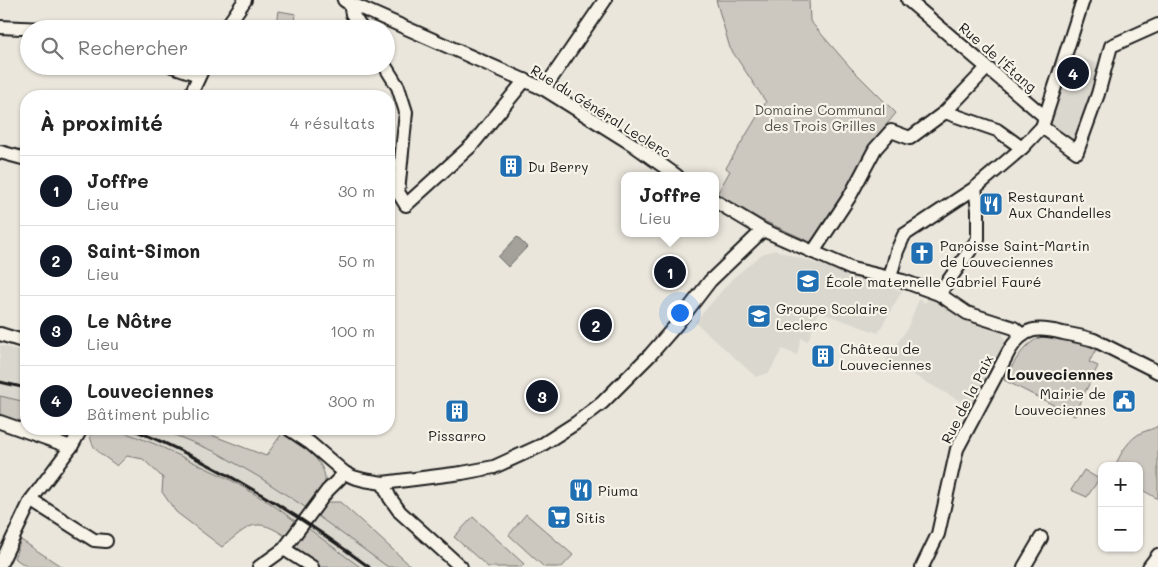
<!DOCTYPE html>
<html lang="fr">
<head>
<meta charset="utf-8">
<style>
  :root { --surface:#fff; --page:#f6f6f6; --text:#222; --muted:#767676; --line:#e0e0e0; --accent:#111827 }
  body { margin:0; font-family:Mali,sans-serif; background:var(--page); color:var(--text) }
  .controls { position:absolute; right:15px; bottom:15px; display:grid; overflow:hidden; border-radius:10px; box-shadow:0 1px 4px #0004 }
  .controls button { width:45px; height:45px; display:grid; place-items:center; padding:0; border:0; border-bottom:1px solid var(--line); background:var(--surface); color:var(--text); font:25px sans-serif }
  .you { position:absolute; left:679px; top:312px; width:18px; height:18px; margin:-12px; border:4px solid #fff; border-radius:50%; background:#1a73e8; box-shadow:0 0 0 8px #1a73e833 }
  .badge { display:grid; place-items:center; width:32px; height:32px; border-radius:50%; background:var(--accent); color:#fff; font-size:16px; font-weight:700 }
  .pin { position:absolute; translate:-50% -50%; border:2px solid #fff; box-shadow:0 1px 5px #0006 }
  .popup { position:absolute; left:621px; top:172px; width:98px; height:65px; box-sizing:border-box; display:grid; place-content:center; border-radius:10px; background:var(--surface); filter:drop-shadow(0 1px 4px #0005); font-size:16px; white-space:nowrap; color:var(--muted) }
  .popup b { font-size:19px; color:var(--text) }
  .popup::after { content:''; position:absolute; left:50%; top:100%; margin-left:-10px; border:10px solid transparent; border-top-color:var(--surface) }
  .list { margin:0; padding:0; list-style:none }
  h2 { display:flex; justify-content:space-between; align-items:center; height:65px; margin:0; padding:0 20px; font-size:21px }
  h2 small { font-size:16px; font-weight:400; color:var(--muted) }
  .list li { display:grid; grid-template-columns:32px 1fr auto; gap:15px; align-items:center; box-sizing:border-box; height:70px; padding:0 20px; border-top:1px solid var(--line) }
  .list b { display:block; font-size:19px; white-space:nowrap }
  .list p { margin:0; font-size:16px; white-space:nowrap; color:var(--muted) }
  .list em { font-size:16px; font-style:normal; color:var(--muted) }
  .icon { flex:none; width:28px; height:28px; fill:none; stroke:currentColor; stroke-width:2; stroke-linecap:round; stroke-linejoin:round }
  .map { position:relative; flex:none; width:1158px; height:567px; overflow:hidden }
  .search { position:absolute; background:var(--surface); box-shadow:0 1px 4px #0004; left:20px; top:20px; width:375px; height:55px; display:flex; align-items:center; gap:12px; box-sizing:border-box; padding:0 18px; border-radius:28px; color:var(--muted); font-size:19px }
  .panel { position:absolute; background:var(--surface); box-shadow:0 1px 4px #0004; left:20px; top:90px; width:375px; height:345px; border-radius:20px }
  .map>svg:first-child { display:block }
  .built { fill:#dad7ce }
  .green { fill:#ccc8c0; stroke:#74726e }
  .water { fill:#a3a19a; stroke:#6d6c68 }
  .lines { fill:none; stroke-linecap:round; stroke-linejoin:round }
  .street-casing { stroke:#1c1c1c; stroke-width:16 }
  .street { stroke:#f7f3e8; stroke-width:12 }
  .rail { stroke:#1c1c1c; stroke-width:3 }
  .labels { text-anchor:middle; dominant-baseline:central; stroke-width:4.5; stroke-linejoin:round; paint-order:stroke }
  .street-label { font-size:14px; fill:#1c1c1c; stroke:#f7f3e8 }
  .park-label { font-size:14px; fill:#51504d; stroke:#f7f3e8 }
  .poi-label { font-size:14px; fill:#1c1c1c; stroke:#f7f3e8; text-anchor:start }
  .quarter-label { font-size:16px; font-weight:bold; fill:#1c1c1c; stroke:#f7f3e8 }
</style>
</head>
<body>
<div class="map">
<svg width="1158" height="567" viewBox="0 0 1158 567">
  <rect width="100%" height="100%" fill="#eae6dc"/>
  <filter id="ink" filterUnits="userSpaceOnUse"><feTurbulence type="fractalNoise" baseFrequency=".02" numOctaves="2"/><feDisplacementMap in="SourceGraphic" scale="10" xChannelSelector="R" yChannelSelector="G"/><feConvolveMatrix kernelMatrix="1 2 1 2 8 2 1 2 1" color-interpolation-filters="sRGB"/></filter>
  <g filter="url(#ink)">
    <g class="built">
      <polygon points="1069,55 1101,64 1079,143 1074,144 1047,122"/>
      <polygon points="775,250 845,273 902,291 878,333 819,312 808,341 801,338 797,355 782,349 769,373 756,377 695,322 732,279 762,254"/>
      <polygon points="930,295 970,318 1002,331 1006,344 971,407 886,360 907,329 919,299 925,303"/>
      <polygon points="0,345 26,353 26,426 0,417"/>
      <polygon points="108,429 196,429 309,510 330,502 340,502 412,567 318,567 305,529"/>
    </g>
    <g class="green">
      <polygon points="716,0 809,0 810,21 850,67 896,113 870,145 815,244 762,220 717,194 730,171 726,168 766,102 730,48"/>
      <polygon points="279,11 296,14 294,29 276,29"/>
      <path d="M1045,336L1080,343L1097,348L1089,362L1098,366L1078,406L1075,416L1004,380C1014,363 1024,341 1045,336Z"/>
      <polygon points="0,396 26,402 26,426 0,417"/>
      <path d="M1158,426V499L1139,488V466H1115C1121,453 1129,438 1143,432C1148,430 1153,429 1158,426Z"/>
      <path d="M90,429H116L155,444L229,479L270,503L298,523L288,538C255,515 250,525 222,547L176,512L162,492L163,478L143,459L127,456L117,466C102,454 89,450 90,429Z"/>
      <path d="M160,429H196L266,456L283,432C299,445 334,463 323,490C320,497 313,503 308,509L259,477L216,452Z"/>
      <polygon points="1084,470 1099,479 1087,497 1071,490"/>
      <polygon points="330,502 340,502 412,567 388,567 315,514 322,504"/>
      <polygon points="526,514 573,555 562,567 544,567 509,535"/>
      <polygon points="473,517 524,564 521,567 488,567 454,537"/>
      <polygon points="305,529 309,529 360,567 318,567 296,550 295,544"/>
      <polygon points="21,540 62,567 28,567 14,558"/>
    </g>
    <polygon class="water" points="517,237 527,247 508,267 498,257"/>
    <g class="lines">
      <g class="street-casing">
        <g id="street">
          <polyline points="344,0 350,4 361,8 544,89 635,146 677,176"/>
          <polyline points="908,0 1045,117"/>
          <polyline points="350,4 352,14 362,29"/>
          <polyline points="0,27 43,29"/>
          <polyline points="225,29 245,0"/>
          <polyline points="172,66 199,75"/>
          <polyline points="385,66 398,87 406,112 398,192 406,205 472,145 525,80"/>
          <polyline points="544,89 605,0"/>
          <polyline points="190,96 204,66"/>
          <polyline points="945,112 987,68"/>
          <polyline points="1042,127 1077,152 1098,94 1111,46 1158,25"/>
          <polyline points="0,152 26,159"/>
          <polyline points="715,201 763,230 852,269 903,281 939,294 967,313 1014,328 1022,335"/>
          <polyline points="813,252 850,196 875,149 891,131 910,138 945,112 997,130 1022,148"/>
          <polyline points="890,278 897,251 904,235 975,188 1022,148 1042,127 1083,0"/>
          <polyline points="939,294 978,239 978,210 975,188"/>
          <polyline points="0,334 26,342"/>
          <polyline points="0,422 71,447"/>
          <polyline points="289,429 310,443 345,473 353,477 364,480 383,483 462,473 494,467 540,446 576,423 602,403 650,355 677,324 710,281 763,230"/>
          <polyline points="383,483 390,498 400,512 461,567"/>
          <polyline points="31,500 94,540 106,541"/>
          <polyline points="284,549 312,567"/>
          <polyline points="0,565 31,500 71,447 81,429"/>
          <polyline points="259,567 284,549 327,491 345,473"/>
          <path d="M922,567L938,534L957,449L1009,351C1024,326 1038,327 1063,333C1074,335 1084,337 1094,340L1158,372"/>
          <polyline points="1024,567 1041,538"/>
          <polyline points="1149,567 1158,555"/>
        </g>
      </g>
      <use href="#street" class="street"/>
      <g class="rail">
        <polyline points="0,382 26,388"/>
        <path d="M132,429C218,464 295,512 369,567"/>
      </g>
    </g>
  </g>
  <defs>
    <g id="building-square" transform="scale(1.25)"><rect x="-9" y="-9" width="18" height="18" rx="4" fill="#1f6fb2" stroke="#f7f3e8"/><path d="M-4-6H4V6H1V3H-1V6H-4ZM-2.5-4.3h1.7v1.8h-1.7ZM.8-4.3h1.7v1.8H.8ZM-2.5-1h1.7V.8h-1.7ZM.8-1h1.7V.8H.8Z" fill="#fff"/></g>
    <g id="restaurant-square" transform="scale(1.25)"><rect x="-9" y="-9" width="18" height="18" rx="4" fill="#1f6fb2" stroke="#f7f3e8"/><path d="M-5-6h1v4h1v-4h1v4h1v-4h1v5L-1.5 .5V6h-2V.5L-5-1ZM5-6V6H3V1.5H1.5Q1.5-4 5-6Z" fill="#fff"/></g>
    <g id="church-square" transform="scale(1.25)"><rect x="-9" y="-9" width="18" height="18" rx="4" fill="#1f6fb2" stroke="#f7f3e8"/><path d="M-1.2-6h2.4v3.5h3.3v2.4h-3.3V6h-2.4V-.1h-3.3v-2.4h3.3Z" fill="#fff"/></g>
    <g id="school-square" transform="scale(1.25)"><rect x="-9" y="-9" width="18" height="18" rx="4" fill="#1f6fb2" stroke="#f7f3e8"/><path d="M0-5L7-2L0 1L-7-2ZM-4 1L0 2.5L4 1V4Q0 6-4 4Z" fill="#fff"/></g>
    <g id="civic-square" transform="scale(1.25)"><rect x="-9" y="-9" width="18" height="18" rx="4" fill="#1f6fb2" stroke="#f7f3e8"/><path d="M-.6-6.5H3V-4.5H.6V-3L4-1V1h2V6H-6V1h2V-1L-.6-3ZM-1.2 2.5V6h2.4V2.5Z" fill="#fff"/></g>
    <g id="supermarket-square" transform="scale(1.25)"><rect x="-9" y="-9" width="18" height="18" rx="4" fill="#1f6fb2" stroke="#f7f3e8"/><path d="M-6-5.5h2.5l.6 2H6L4.5 2H-2.5L-4.4-4H-6ZM-1.5 3.2a1.3 1.3 0 1 0 .1 0ZM3 3.2a1.3 1.3 0 1 0 .1 0Z" fill="#fff"/></g>
  </defs>
  <g fill-rule="evenodd">
    <use href="#building-square" x="511" y="166"/>
    <use href="#restaurant-square" x="991" y="204"/>
    <use href="#church-square" x="922" y="253"/>
    <use href="#school-square" x="808" y="281"/>
    <use href="#school-square" x="759" y="316"/>
    <use href="#building-square" x="823" y="356"/>
    <use href="#civic-square" x="1124" y="401"/>
    <use href="#building-square" x="457" y="411"/>
    <use href="#restaurant-square" x="581" y="490"/>
    <use href="#supermarket-square" x="559" y="517"/>
  </g>
  <g class="labels">
    <g class="street-label">
      <text transform="translate(998 57) rotate(41)">Rue de l'Étang</text>
      <text transform="translate(601 111) rotate(32)">Rue du Général Leclerc</text>
      <text transform="translate(967 399) rotate(-63)">Rue de la Paix</text>
    </g>
    <g class="park-label">
      <text x="820" y="109">Domaine Communal<tspan x="820" dy="16">des Trois Grilles</tspan></text>
    </g>
    <g class="poi-label">
      <text x="528" y="166">Du Berry</text>
      <text x="1008" y="196">Restaurant<tspan x="1008" dy="16">Aux Chandelles</tspan></text>
      <text x="940" y="245">Paroisse Saint-Martin<tspan x="940" dy="16">de Louveciennes</tspan></text>
      <text x="826" y="281">École maternelle Gabriel Fauré</text>
      <text x="776" y="308">Groupe Scolaire<tspan x="776" dy="16">Leclerc</tspan></text>
      <text x="840" y="348">Château de<tspan x="840" dy="16">Louveciennes</tspan></text>
      <text x="1106" y="393" text-anchor="end">Mairie de<tspan x="1106" dy="16">Louveciennes</tspan></text>
      <text x="457" y="435" text-anchor="middle">Pissarro</text>
      <text x="598" y="490">Piuma</text>
      <text x="576" y="517">Sitis</text>
    </g>
    <g class="quarter-label">
      <text x="1060" y="373">Louveciennes</text>
    </g>
  </g>
</svg>
<div class="controls">
<button>+</button>
<button>−</button>
</div>
<div class="you"></div>
<div class="pin badge" style="left:670px;top:272px">1</div>
<div class="popup"><b>Joffre</b>Lieu</div>
<div class="pin badge" style="left:596px;top:325px">2</div>
<div class="pin badge" style="left:542px;top:396px">3</div>
<div class="pin badge" style="left:1073px;top:73px">4</div>
<div class="search"><svg class="icon" aria-label="search" viewBox="0 0 24 24"><circle cx="10" cy="10" r="6"/><path d="M15 15l6 6"/></svg>Rechercher</div>
<section class="panel">
<h2>À proximité<small>4 résultats</small></h2>
<ul class="list">
<li><span class="badge">1</span><div><b>Joffre</b><p>Lieu</p></div><em>30 m</em></li>
<li><span class="badge">2</span><div><b>Saint-Simon</b><p>Lieu</p></div><em>50 m</em></li>
<li><span class="badge">3</span><div><b>Le Nôtre</b><p>Lieu</p></div><em>100 m</em></li>
<li><span class="badge">4</span><div><b>Louveciennes</b><p>Bâtiment public</p></div><em>300 m</em></li>
</ul>
</section>
</div>
</body>
</html>
